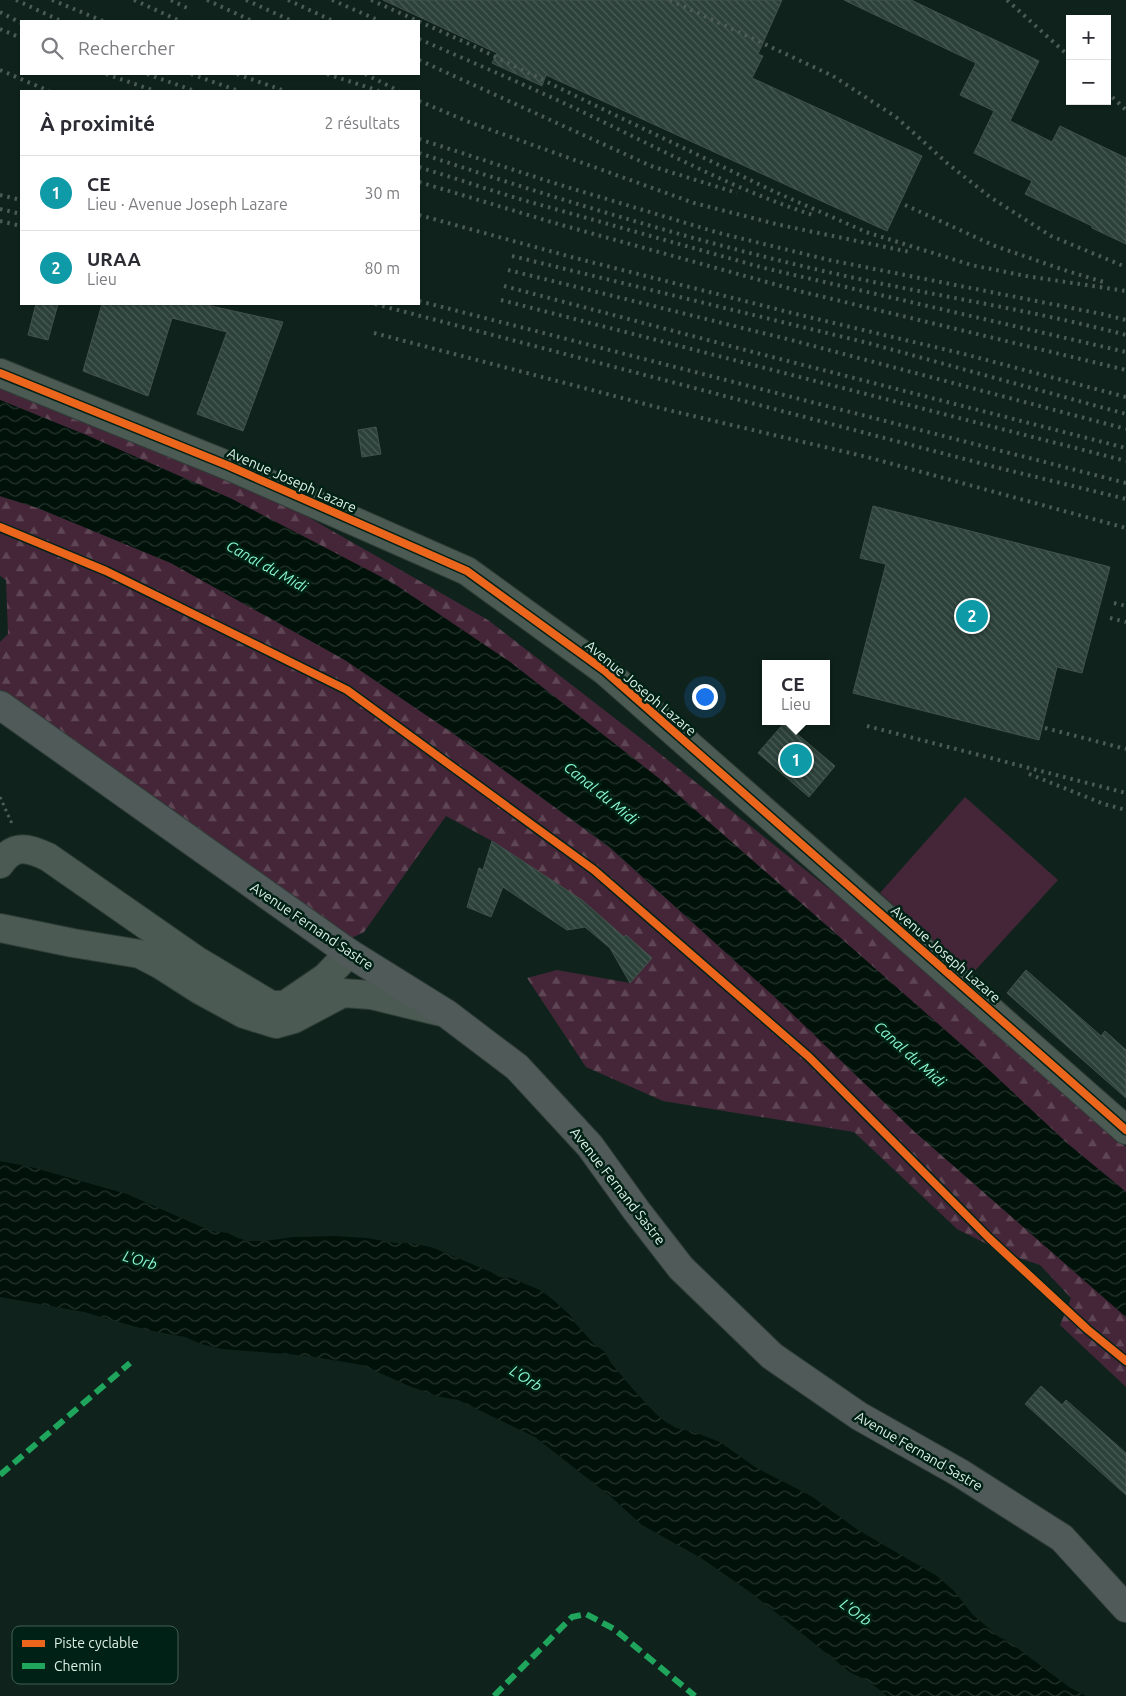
<!DOCTYPE html>
<html lang="fr">
<head>
<meta charset="utf-8">
<style>
  :root { --surface:#fff; --page:#f7f7f7; --text:#2b2b33; --muted:#7c7c81; --line:#e1e1e2; --accent:#5b6364 }
  body { margin:0; font-family:Ubuntu,sans-serif; background:var(--page); color:var(--text) }
  .controls { position:absolute; right:15px; top:15px; display:grid; overflow:hidden; border-radius:0px; box-shadow:0 1px 4px #0004 }
  .controls button { width:45px; height:45px; display:grid; place-items:center; padding:0; border:0; border-bottom:1px solid var(--line); background:var(--surface); color:var(--text); font:25px sans-serif }
  .you { position:absolute; left:704px; top:696px; width:18px; height:18px; margin:-12px; border:4px solid #fff; border-radius:50%; background:#1a73e8; box-shadow:0 0 0 8px #1a73e833 }
  .badge { display:grid; place-items:center; width:32px; height:32px; border-radius:50%; background:var(--accent); color:#fff; font-size:16px; font-weight:700 }
  .pin { position:absolute; translate:-50% -50%; border:2px solid #fff; box-shadow:0 1px 5px #0006 }
  .popup { position:absolute; left:762px; top:660px; width:68px; height:65px; box-sizing:border-box; display:grid; place-content:center; border-radius:0px; background:var(--surface); filter:drop-shadow(0 1px 4px #0005); font-size:16px; white-space:nowrap; color:var(--muted) }
  .popup b { font-size:19px; color:var(--text) }
  .popup::after { content:''; position:absolute; left:50%; top:100%; margin-left:-10px; border:10px solid transparent; border-top-color:var(--surface) }
  .list { margin:0; padding:0; list-style:none }
  h2 { display:flex; justify-content:space-between; align-items:center; height:65px; margin:0; padding:0 20px; font-size:21px }
  h2 small { font-size:16px; font-weight:400; color:var(--muted) }
  .list li { display:grid; grid-template-columns:32px 1fr auto; gap:15px; align-items:center; box-sizing:border-box; height:75px; padding:0 20px; border-top:1px solid var(--line) }
  .list b { display:block; font-size:19px; white-space:nowrap }
  .list p { margin:0; font-size:16px; white-space:nowrap; color:var(--muted) }
  .list em { font-size:16px; font-style:normal; color:var(--muted) }
  .icon { flex:none; width:28px; height:28px; fill:none; stroke:currentColor; stroke-width:2; stroke-linecap:round; stroke-linejoin:round }
  .map { position:relative; flex:none; width:1126px; height:1696px; overflow:hidden }
  .search { position:absolute; background:var(--surface); box-shadow:0 1px 4px #0004; left:20px; top:20px; width:400px; height:55px; display:flex; align-items:center; gap:12px; box-sizing:border-box; padding:0 18px; border-radius:0px; color:var(--muted); font-size:19px }
  .panel { position:absolute; background:var(--surface); box-shadow:0 1px 4px #0004; left:20px; top:90px; width:400px; height:215px; border-radius:0px }
  .map>svg:first-child { display:block }
  .grass { fill:#452638 }
  .forest { fill:url(#forest-firs) }
  .water { fill:url(#water-waves) }
  .building { fill:url(#building-back-hatch); stroke:#42524b }
  .lines { fill:none; stroke-linecap:round; stroke-linejoin:round }
  .minor-casing { stroke:#303d38; stroke-width:30 }
  .major-casing { stroke:#303d38; stroke-width:30 }
  .path { stroke:#505e58; stroke-width:3; stroke-dasharray:2.5 4; stroke-linecap:butt }
  .minor { stroke:#4b5a53; stroke-width:28 }
  .major { stroke:#505a58; stroke-width:28 }
  .rail { stroke:#4d5b56; stroke-width:4; stroke-dasharray:2.5 5; stroke-linecap:butt }
  .quiet { stroke:#20a55d; stroke-width:6; stroke-dasharray:12 6; stroke-linecap:butt }
  .cycleway-casing { stroke:#002115; stroke-width:11 }
  .cycleway { stroke:#eb651d; stroke-width:8 }
  .labels { text-anchor:middle; dominant-baseline:central; stroke-width:5; stroke-linejoin:round; paint-order:stroke }
  .street-label { font-size:14px; fill:#ddf0e7; stroke:#002115 }
  .water-label { font-size:15px; font-style:italic; fill:#89facd; stroke:#002115 }
  .key { fill:#002115; stroke:#425f54; stroke-width:1 }
  .key-label { font-size:14px; fill:#ddf0e7 }
</style>
</head>
<body>
<div class="map">
<svg width="1126" height="1696" viewBox="0 0 1126 1696">
  <defs>
    <pattern id="forest-firs" width="22" height="20" patternUnits="userSpaceOnUse" patternTransform="scale(1.25)"><rect width="22" height="20" fill="#452638"/><path d="M5 1l3.5 6h-7zM16 11l3.5 6h-7z" fill="#5f4655"/></pattern>
    <pattern id="water-waves" width="16" height="10" patternUnits="userSpaceOnUse" patternTransform="scale(1.25)"><rect width="16" height="10" fill="#01120a"/><path d="M0 5q4-4 8 0t8 0" fill="none" stroke="#26352e"/></pattern>
    <pattern id="building-back-hatch" width="6" height="6" patternUnits="userSpaceOnUse" patternTransform="scale(1.25)"><rect width="6" height="6" fill="#2c413a"/><path d="M-1 5l2 2M0 0l6 6M5-1l2 2" fill="none" stroke="#4a5d56"/></pattern>
  </defs>
  <rect width="100%" height="100%" fill="#0f231c"/>
  <polygon class="grass" points="965,797 1058,880 972,974 880,893"/>
  <g class="forest">
    <polygon points="0,381 259,489 488,620 639,737 877,927 1126,1147 1126,1192 1068,1144 835,933 661,780 510,662 232,499 86,435 0,400"/>
    <polygon points="0,496 38,508 171,563 345,660 454,734 609,847 781,1002 915,1132 1126,1317 1126,1387 1060,1325 1071,1298 1040,1265 1007,1254 957,1229 854,1132 663,1101 586,1067 527,978 557,970 630,983 651,958 566,890 492,841 446,816 364,932 337,945 0,705 0,642 8,634 6,580 0,576"/>
  </g>
  <g class="water">
    <polygon points="0,400 86,435 232,499 393,583 510,662 661,780 969,1051 1068,1144 1126,1192 1126,1317 915,1132 780,1002 609,846 454,734 345,660 171,563 38,508 0,496"/>
    <polygon points="0,1161 31,1167 127,1194 211,1231 228,1233 238,1238 248,1241 265,1241 293,1237 335,1236 367,1238 396,1243 409,1243 431,1247 491,1272 499,1277 511,1278 540,1290 551,1298 570,1315 576,1324 595,1345 604,1351 611,1363 633,1389 656,1414 666,1422 676,1428 694,1432 720,1442 755,1467 811,1496 858,1530 937,1576 954,1591 973,1615 999,1637 1008,1641 1069,1687 1086,1696 887,1696 867,1680 851,1673 750,1592 701,1558 642,1525 610,1496 535,1437 458,1400 440,1397 409,1386 362,1365 309,1356 222,1349 201,1344 185,1337 147,1330 84,1312 0,1297"/>
  </g>
  <g class="building">
    <polygon points="383,0 782,0 758,54 763,56 752,78 922,156 887,231 546,75 542,86 492,63 497,53"/>
    <polygon points="844,0 911,0 1039,61 1010,121 1052,142 1060,126 1126,158 1126,244 1092,228 1092,226 1025,194 1032,181 974,153 994,111 960,95 976,63"/>
    <polygon points="36,304 58,304 48,340 28,335"/>
    <polygon points="102,304 202,304 283,322 243,431 197,414 227,332 172,318 148,396 83,371"/>
    <polygon points="376,427 381,454 362,457 358,430"/>
    <polygon points="873,506 1110,567 1082,673 1057,667 1039,740 853,693 886,564 860,558"/>
    <polygon points="784,723 835,766 809,797 758,753"/>
    <polygon points="492,841 582,900 624,937 626,935 652,958 630,983 610,948 585,927 567,930 503,887 491,917 467,907 479,868 483,870"/>
    <polygon points="1026,970 1101,1036 1105,1031 1126,1050 1126,1098 1007,993"/>
    <polygon points="1041,1386 1062,1405 1066,1400 1126,1453 1126,1495 1025,1404"/>
  </g>
  <g class="lines">
    <g class="minor-casing">
      <g id="minor">
        <polyline points="0,373 229,466 467,571 605,671 1126,1130"/>
        <path d="M0,864C14,843 29,848 48,857L196,960L271,1005H285L326,977L349,953"/>
        <polyline points="0,928 73,943 140,954 161,965 200,990 244,1014 276,1024 294,1019 343,993 371,995 441,1012"/>
      </g>
    </g>
    <g class="major-casing">
      <polyline id="major" points="0,705 349,953 447,1014 517,1067 590,1146 636,1210 681,1268 772,1356 859,1416 960,1473 1062,1538 1126,1608"/>
    </g>
    <polyline class="path" points="0,797 13,826"/>
    <use href="#minor" class="minor"/>
    <use href="#major" class="major"/>
    <g class="rail">
      <polyline points="16,0 61,21"/>
      <polyline points="52,0 103,21"/>
      <polyline points="134,0 180,21"/>
      <polyline points="171,0 191,10"/>
      <polyline points="207,0 252,21"/>
      <polyline points="246,0 292,21"/>
      <polyline points="288,0 333,21"/>
      <polyline points="332,0 380,21"/>
      <polyline points="371,0 469,44 617,116 773,191 866,232 971,265 1026,276 1126,291"/>
      <polyline points="670,0 833,76 896,117 947,163 990,197 1051,236 1126,267"/>
      <polyline points="1007,0 1070,57"/>
      <polyline points="0,12 21,23"/>
      <polyline points="0,29 21,38"/>
      <path d="M419,39C476,64 533,88 589,115C664,151 737,191 816,216"/>
      <polyline points="419,60 651,166 737,193"/>
      <polyline points="0,70 49,91"/>
      <polyline points="106,74 155,91"/>
      <polyline points="147,74 195,91"/>
      <polyline points="191,74 239,91"/>
      <polyline points="237,74 285,91"/>
      <polyline points="327,74 379,91"/>
      <polyline points="365,74 399,91"/>
      <polyline points="1107,92 1126,110"/>
      <polyline points="419,101 469,122 694,203 780,225 910,252"/>
      <polyline points="419,139 557,184 719,233 829,260 1102,314 1126,320"/>
      <path d="M419,153C557,199 698,243 841,275C935,296 1032,310 1126,335"/>
      <polyline points="419,167 516,198 764,268 1126,352"/>
      <polyline points="419,182 558,224 799,291 1126,370"/>
      <polyline points="0,195 21,200"/>
      <polyline points="905,205 995,246 1067,271 1107,283"/>
      <polyline points="0,209 21,214"/>
      <polyline points="419,215 575,258 796,314 964,354 1126,397"/>
      <polyline points="0,221 21,226"/>
      <polyline points="512,256 868,343 1126,414"/>
      <polyline points="508,270 791,340 1126,429"/>
      <polyline points="504,286 749,351 1126,448"/>
      <polyline points="501,300 1126,461"/>
      <polyline points="419,301 1126,483"/>
      <polyline points="375,304 991,466 1126,499"/>
      <polyline points="374,333 668,410 867,457 1126,528"/>
      <polyline points="1114,603 1126,606"/>
      <polyline points="1110,618 1126,622"/>
      <polyline points="867,726 1126,793"/>
      <polyline points="1045,728 1126,749"/>
      <polyline points="1029,774 1104,804 1126,810"/>
    </g>
    <g class="quiet">
      <polyline points="0,1475 130,1363"/>
      <polyline points="494,1696 572,1617 586,1614 614,1629 695,1696"/>
    </g>
    <g class="cycleway-casing">
      <g id="cycleway">
        <polyline points="0,373 229,466 467,571 605,671 1126,1130"/>
        <polyline points="0,527 106,571 347,690 594,870 809,1057 989,1238 1087,1329 1126,1361"/>
      </g>
    </g>
    <use href="#cycleway" class="cycleway"/>
  </g>
  <g class="labels">
    <g class="street-label">
      <text transform="translate(292 480) rotate(24)">Avenue Joseph Lazare</text>
      <text transform="translate(641 688) rotate(40)">Avenue Joseph Lazare</text>
      <text transform="translate(312 926) rotate(34)">Avenue Fernand Sastre</text>
      <text transform="translate(946 954) rotate(41)">Avenue Joseph Lazare</text>
      <text transform="translate(618 1186) rotate(52)">Avenue Fernand Sastre</text>
      <text transform="translate(919 1451) rotate(30)">Avenue Fernand Sastre</text>
    </g>
    <g class="water-label">
      <text transform="translate(267 566) rotate(29)">Canal du Midi</text>
      <text transform="translate(601 793) rotate(39)">Canal du Midi</text>
      <text transform="translate(910 1054) rotate(42)">Canal du Midi</text>
      <text transform="translate(140 1260) rotate(16)">L'Orb</text>
      <text transform="translate(526 1378) rotate(32)">L'Orb</text>
      <text transform="translate(856 1612) rotate(36)">L'Orb</text>
    </g>
  </g>
  <rect x="12" y="1626" width="166" height="58" rx="8" class="key"/>
  <rect x="22" y="1640" width="23" height="7" fill="#eb651d"/>
  <rect x="22" y="1663" width="23" height="6" fill="#20a55d"/>
  <g class="key-label">
    <text x="54" y="1648">Piste cyclable</text>
    <text x="54" y="1671">Chemin</text>
  </g>
</svg>
<div class="controls">
<button>+</button>
<button>−</button>
</div>
<div class="you"></div>
<div class="pin badge" style="left:796px;top:760px;background:#0f9aa8">1</div>
<div class="popup"><b>CE</b>Lieu</div>
<div class="pin badge" style="left:972px;top:616px;background:#0f9aa8">2</div>
<div class="search"><svg class="icon" aria-label="search" viewBox="0 0 24 24"><circle cx="10" cy="10" r="6"/><path d="M15 15l6 6"/></svg>Rechercher</div>
<section class="panel">
<h2>À proximité<small>2 résultats</small></h2>
<ul class="list">
<li><span class="badge" style="background:#0f9aa8">1</span><div><b>CE</b><p>Lieu · Avenue Joseph Lazare</p></div><em>30 m</em></li>
<li><span class="badge" style="background:#0f9aa8">2</span><div><b>URAA</b><p>Lieu</p></div><em>80 m</em></li>
</ul>
</section>
</div>
</body>
</html>
